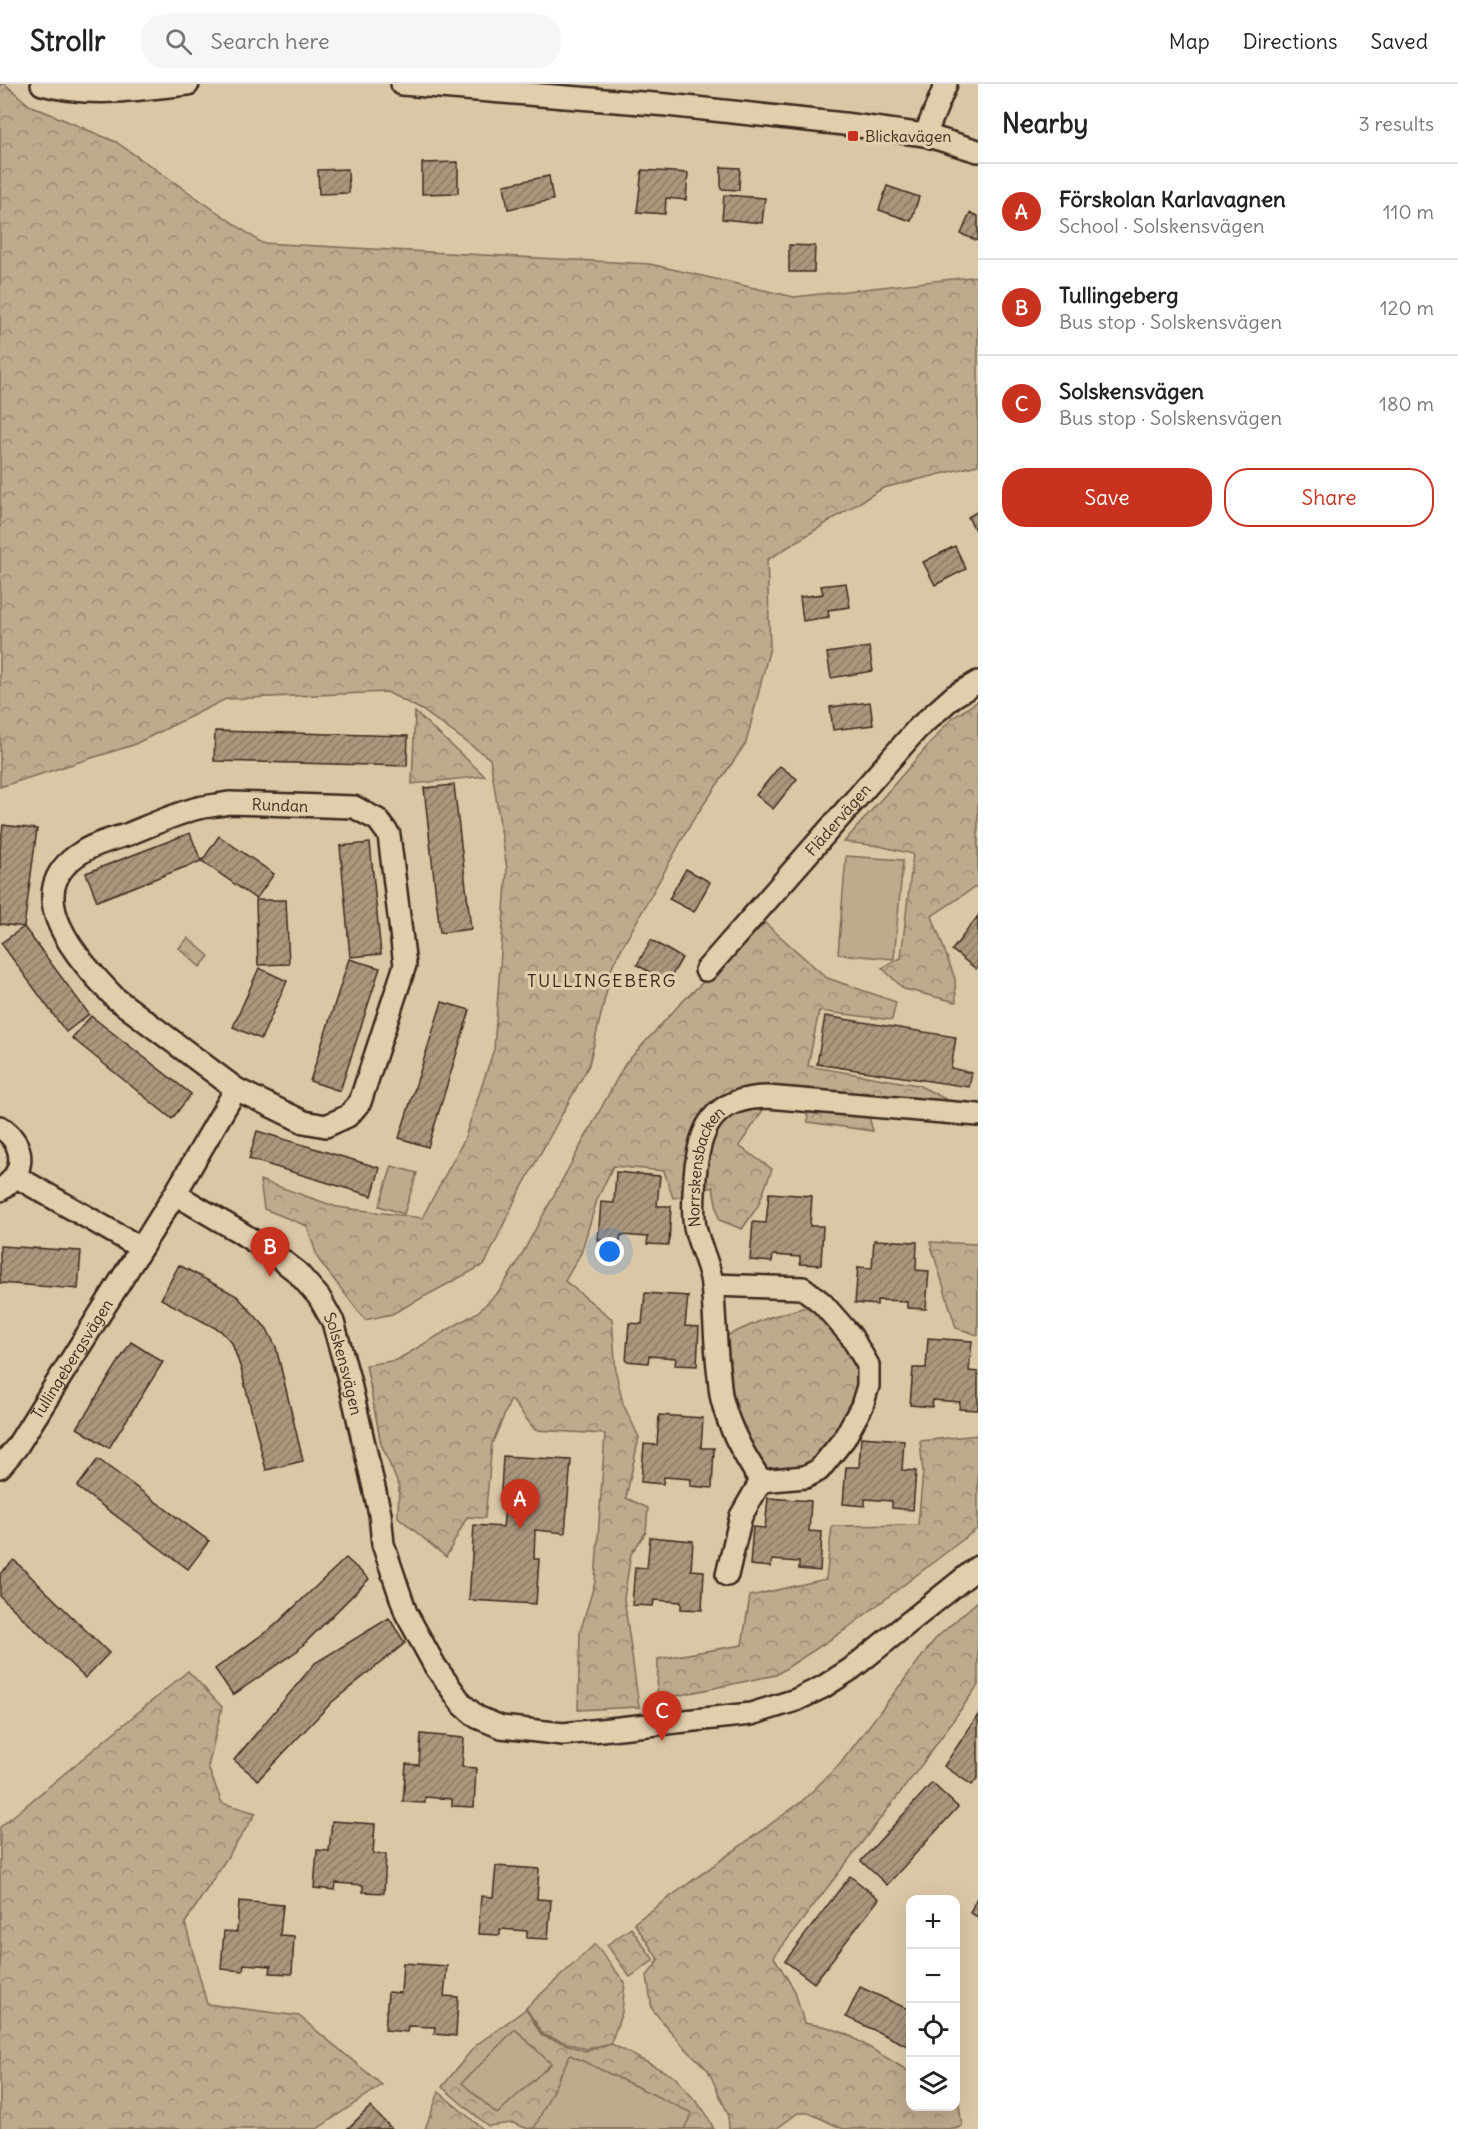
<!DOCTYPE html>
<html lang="en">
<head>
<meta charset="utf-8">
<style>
  :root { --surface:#fff; --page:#f6f6f6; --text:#222; --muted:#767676; --line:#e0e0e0; --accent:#c8321e }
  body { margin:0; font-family:Delius,sans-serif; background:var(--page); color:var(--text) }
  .controls { position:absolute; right:18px; bottom:18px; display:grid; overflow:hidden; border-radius:12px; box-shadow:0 6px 24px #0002 }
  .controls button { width:54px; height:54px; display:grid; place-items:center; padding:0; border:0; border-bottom:2px solid var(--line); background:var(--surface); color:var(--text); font:30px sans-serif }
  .you { position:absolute; left:610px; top:1168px; width:21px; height:21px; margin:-15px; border:4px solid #fff; border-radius:50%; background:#1a73e8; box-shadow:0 0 0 9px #1a73e833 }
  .badge { display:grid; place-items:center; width:39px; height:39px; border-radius:50%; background:var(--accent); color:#fff; font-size:20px; font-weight:700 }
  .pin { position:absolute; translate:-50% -50px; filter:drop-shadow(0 2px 3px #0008) }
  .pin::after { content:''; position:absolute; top:32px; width:21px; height:18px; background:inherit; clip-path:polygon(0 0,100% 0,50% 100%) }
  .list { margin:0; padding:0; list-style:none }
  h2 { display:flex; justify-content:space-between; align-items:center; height:78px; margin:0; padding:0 24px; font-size:26px }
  h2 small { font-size:20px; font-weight:400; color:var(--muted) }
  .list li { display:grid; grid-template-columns:39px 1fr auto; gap:18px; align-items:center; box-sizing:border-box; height:96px; padding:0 24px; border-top:2px solid var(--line) }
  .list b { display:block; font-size:22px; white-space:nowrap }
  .list p { margin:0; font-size:20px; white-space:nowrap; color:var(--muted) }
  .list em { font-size:20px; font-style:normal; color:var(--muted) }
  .actions { display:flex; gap:12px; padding:18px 24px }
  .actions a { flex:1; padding:14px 0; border:2px solid var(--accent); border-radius:24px; text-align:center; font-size:21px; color:var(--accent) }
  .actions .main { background:var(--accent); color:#fff }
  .icon { flex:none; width:33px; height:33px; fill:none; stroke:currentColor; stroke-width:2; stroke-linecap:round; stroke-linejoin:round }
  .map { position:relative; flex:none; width:978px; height:2045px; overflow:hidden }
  header { display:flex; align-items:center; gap:36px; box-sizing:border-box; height:84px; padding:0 30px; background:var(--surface); border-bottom:2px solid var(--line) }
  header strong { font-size:28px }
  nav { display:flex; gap:33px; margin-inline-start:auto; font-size:21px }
  .search { width:420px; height:54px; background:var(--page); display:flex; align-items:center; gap:15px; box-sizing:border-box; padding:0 21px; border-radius:24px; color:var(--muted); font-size:22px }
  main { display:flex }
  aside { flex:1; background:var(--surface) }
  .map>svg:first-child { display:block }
  .forest { fill:url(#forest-crowns); stroke:#7c6a56; stroke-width:1.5 }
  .pitch { fill:#beaa8d; stroke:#7c6a56; stroke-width:1.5 }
  .building { fill:url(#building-hatch); stroke:#3b2a1e; stroke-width:1.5 }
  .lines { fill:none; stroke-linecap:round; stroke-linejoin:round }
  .minor-casing { stroke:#3b2a1e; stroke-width:26 }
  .minor { stroke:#e2ceac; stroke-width:21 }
  .poi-dot { fill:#c8321e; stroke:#e2ceac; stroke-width:2 }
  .labels { text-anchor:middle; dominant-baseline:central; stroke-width:6; stroke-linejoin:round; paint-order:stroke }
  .poi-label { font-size:16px; fill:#3b2a1e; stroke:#e2ceac; text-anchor:start }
  .street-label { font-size:16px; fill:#3b2a1e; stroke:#e2ceac }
  .neighbourhood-label { font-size:18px; letter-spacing:1.5px; fill:#3b2a1e; stroke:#e2ceac }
</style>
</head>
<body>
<header>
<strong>Strollr</strong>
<div class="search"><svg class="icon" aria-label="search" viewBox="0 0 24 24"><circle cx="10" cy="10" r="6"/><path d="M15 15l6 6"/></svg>Search here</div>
<nav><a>Map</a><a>Directions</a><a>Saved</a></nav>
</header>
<main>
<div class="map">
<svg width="978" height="2045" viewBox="0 0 978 2045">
  <defs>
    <pattern id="forest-crowns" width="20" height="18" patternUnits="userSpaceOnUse" patternTransform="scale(1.5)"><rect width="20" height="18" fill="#beaa8d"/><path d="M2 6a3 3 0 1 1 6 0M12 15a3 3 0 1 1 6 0" fill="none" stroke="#9c8b73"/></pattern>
    <pattern id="building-hatch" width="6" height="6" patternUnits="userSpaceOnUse" patternTransform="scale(1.5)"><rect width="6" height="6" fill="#aa977d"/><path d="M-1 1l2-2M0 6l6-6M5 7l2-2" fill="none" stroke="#8c7b66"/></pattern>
  </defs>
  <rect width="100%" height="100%" fill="#dbc7a6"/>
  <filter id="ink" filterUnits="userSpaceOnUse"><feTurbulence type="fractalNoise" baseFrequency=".0167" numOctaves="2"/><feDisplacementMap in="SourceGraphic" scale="12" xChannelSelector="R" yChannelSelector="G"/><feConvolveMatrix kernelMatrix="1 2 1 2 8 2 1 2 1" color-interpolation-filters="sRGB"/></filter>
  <g filter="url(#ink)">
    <g class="forest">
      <polygon points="0,0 5,0 29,21 116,58 262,159 650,180 794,213 978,192 978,381 883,404 767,476 770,563 746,659 693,736 613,880 589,981 515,1116 485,1180 392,1230 365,1236 318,1175 307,1142 264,1125 260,1096 337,1123 422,1134 464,1056 494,965 507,785 490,675 422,626 387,608 226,615 133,661 0,703"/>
      <polygon points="978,617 978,801 932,832 955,895 956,918 904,905 882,884 901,874 913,770 879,762 844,758 951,635"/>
      <polygon points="415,628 485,692 412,700"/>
      <polygon points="765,839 827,894 896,918 892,936 819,927 808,982 918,1001 959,1022 862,1008 873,1047 808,1038 805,1006 777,1005 739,1062 772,1085 758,1122 742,1145 719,1136 713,1103 686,1112 673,1114 664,1087 613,1082 597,1116 581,1169 565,1197 612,1235 616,1289 623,1320 639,1353 626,1414 648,1424 646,1448 631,1470 624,1514 639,1623 578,1626 580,1548 595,1498 605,1350 535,1346 511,1315 492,1360 485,1434 467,1433 446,1473 398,1433 399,1402 381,1360 366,1281 397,1276 478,1228 499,1207 516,1181 625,980 680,920"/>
      <polygon points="188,854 209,872 200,883 179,864"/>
      <polygon points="930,1158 978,1160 978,1251 956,1244"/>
      <polygon points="813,1221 859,1275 859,1319 817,1380 781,1391 761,1384 725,1313 719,1255 767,1234"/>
      <polygon points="978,1351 978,1444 845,1546 776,1591 657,1616 658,1575 742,1561 750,1512 826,1495 832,1442 918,1441 923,1388 920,1357"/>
      <polygon points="978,1517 978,1601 923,1679 774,1873 795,1907 804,1939 827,1943 847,1950 910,1988 910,2022 956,2022 956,2018 959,2020 962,2042 955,2045 843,2045 809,2029 798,2029 776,2045 729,2045 728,2030 708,1986 682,1961 652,1925 647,1892 659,1876 634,1839 801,1718 840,1680 936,1554"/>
      <polygon points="188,1587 222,1623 208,1683 222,1719 256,1729 185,1839 207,1920 299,1932 382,2001 317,2045 0,2045 0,1743"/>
      <polygon points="631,1844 654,1876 630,1893 607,1861"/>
      <polygon points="595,1860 625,1899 622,1928 611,1959 586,1965 543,1951 526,1924"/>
      <polygon points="526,1925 542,1952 585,1967 612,1960 675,1993 705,2028 714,2045 528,2045 513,2039 488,2042 442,2003 475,1962"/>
      <polygon points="439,2008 483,2045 425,2045"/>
    </g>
    <g class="pitch">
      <polygon points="846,772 903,776 894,875 838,870"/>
      <polygon points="392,1082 417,1089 404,1130 379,1122"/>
      <polygon points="515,1945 551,1980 497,2030 462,1999"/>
      <polygon points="570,1971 692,2029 684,2045 534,2045"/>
    </g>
    <g class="building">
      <polygon points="458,78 458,109 422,110 422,79"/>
      <polygon points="721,83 740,84 739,106 721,105"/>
      <polygon points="348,85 349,109 319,110 318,86"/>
      <polygon points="642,86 688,89 686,116 666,114 665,130 637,128"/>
      <polygon points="549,92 553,116 508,125 504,101"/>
      <polygon points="887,102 919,113 911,137 879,126"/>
      <polygon points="724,111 765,114 762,139 722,135"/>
      <polygon points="970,129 978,132 978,157 961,150"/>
      <polygon points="789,161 815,162 814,188 789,188"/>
      <polygon points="978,427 978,451 968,433"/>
      <polygon points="955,462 966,485 935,501 923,478"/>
      <polygon points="846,499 850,523 828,526 829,533 803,537 800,513 823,510 821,502"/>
      <polygon points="869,563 873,587 831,594 827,569"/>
      <polygon points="870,618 873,641 833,646 830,623"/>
      <polygon points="215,647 408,652 407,682 214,677"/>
      <polygon points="780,682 797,695 773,725 756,711"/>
      <polygon points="454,701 471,845 440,849 424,704"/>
      <polygon points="3,741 37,745 24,843 0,840 0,764"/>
      <polygon points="190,749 201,777 97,817 86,789"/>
      <polygon points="219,752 274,790 256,815 202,777"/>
      <polygon points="370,759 381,870 350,873 340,762"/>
      <polygon points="686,785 710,798 694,828 669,815"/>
      <polygon points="256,816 286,816 289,880 258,881"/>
      <polygon points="978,832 978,882 976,885 952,866"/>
      <polygon points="24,843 89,930 66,948 1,859"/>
      <polygon points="651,856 682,874 668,898 637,881"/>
      <polygon points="349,875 380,884 340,1007 310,997"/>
      <polygon points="259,884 287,897 261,955 233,943"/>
      <polygon points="442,918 470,926 428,1063 399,1054"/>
      <polygon points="91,932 191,1010 172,1035 72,954"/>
      <polygon points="825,932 956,953 951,984 972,989 969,1003 817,980"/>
      <polygon points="257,1047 380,1084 372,1112 249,1075"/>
      <polygon points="616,1088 660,1092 657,1122 671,1122 669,1161 647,1160 648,1153 621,1151 620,1158 598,1156 601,1118 614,1119"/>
      <polygon points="769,1109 812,1112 810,1142 823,1142 821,1181 800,1180 800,1173 773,1171 772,1178 750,1176 753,1138 766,1139"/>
      <polygon points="874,1156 917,1158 916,1186 929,1187 926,1225 907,1224 907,1217 877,1216 877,1221 855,1219 858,1183 872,1184"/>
      <polygon points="0,1162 81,1167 78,1205 0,1199"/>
      <polygon points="179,1181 237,1212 267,1245 276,1263 303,1377 266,1386 241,1285 232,1259 221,1247 161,1215"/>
      <polygon points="645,1209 688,1212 685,1242 699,1243 697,1282 675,1281 676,1274 649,1272 648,1279 626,1277 629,1239 642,1240"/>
      <polygon points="928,1254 972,1257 969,1287 978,1288 978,1326 959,1325 960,1318 933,1316 932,1323 910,1321 913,1284 926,1284"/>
      <polygon points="131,1258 163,1278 109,1364 77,1344"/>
      <polygon points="659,1331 703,1334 701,1364 714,1364 712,1404 690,1402 691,1395 664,1393 663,1400 641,1398 644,1360 657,1361"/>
      <polygon points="861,1353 904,1356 902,1386 916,1387 913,1426 892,1424 892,1417 865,1415 865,1422 843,1420 846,1383 859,1383"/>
      <polygon points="503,1372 571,1376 565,1449 535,1446 534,1475 539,1475 536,1520 469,1516 474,1441 503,1443 505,1424 500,1424"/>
      <polygon points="98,1375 209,1457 188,1485 77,1403"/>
      <polygon points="768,1414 811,1417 809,1447 822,1448 820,1487 799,1485 799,1478 772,1476 771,1483 750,1481 753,1443 765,1444"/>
      <polygon points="650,1453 693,1457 691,1486 704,1487 702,1526 681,1525 681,1518 654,1516 653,1522 632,1521 635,1483 647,1484"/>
      <polygon points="346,1474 369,1495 297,1567 233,1611 215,1585 274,1542"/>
      <polygon points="14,1476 109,1569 85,1594 0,1512 0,1490"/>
      <polygon points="389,1534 405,1559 332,1618 258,1696 234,1676 315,1579"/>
      <polygon points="978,1631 978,1693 972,1701 944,1682"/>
      <polygon points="421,1650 464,1654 462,1683 476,1684 474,1723 452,1722 452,1715 425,1713 425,1719 403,1718 406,1680 419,1681"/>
      <polygon points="932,1699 958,1723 887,1801 861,1777"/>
      <polygon points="332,1737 375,1740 373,1770 386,1770 384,1809 363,1808 363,1801 336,1799 335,1806 314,1804 317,1766 329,1767"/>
      <polygon points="496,1782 539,1785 537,1815 551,1816 548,1855 527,1854 527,1847 500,1845 500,1851 478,1850 481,1812 493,1813"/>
      <polygon points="850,1792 879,1815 814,1899 785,1877"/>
      <polygon points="978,1811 978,1833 970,1829"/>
      <polygon points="239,1817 283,1821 280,1851 294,1852 292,1890 270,1889 271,1882 244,1880 243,1887 221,1885 224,1847 237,1848"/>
      <polygon points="403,1879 447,1882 444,1912 458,1913 456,1952 434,1950 435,1943 408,1942 407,1948 385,1946 388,1908 401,1909"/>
      <polygon points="860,1903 910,1926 910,1963 846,1933"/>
      <polygon points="370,2023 392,2045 347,2045"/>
    </g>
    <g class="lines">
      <g class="minor-casing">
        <g id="minor">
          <path d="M42,0C91,14 138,5 188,0"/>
          <polyline points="402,0 667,21 844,40 925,51 978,67"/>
          <polyline points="925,51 946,0"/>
          <path d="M229,719L354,723L378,736L389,751L405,881L360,1018L348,1032L326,1042L304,1038L236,1005L115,914C80,877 15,809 82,768C95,759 114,755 129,750C151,741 175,730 198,724C208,722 219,721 229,719Z"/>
          <path id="s1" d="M706,886L917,645L954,612L978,598"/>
          <path d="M0,1043C26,1060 27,1089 0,1106"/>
          <polyline points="15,1092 141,1164"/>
          <path id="s2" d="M175,1110L238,1147L275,1171L297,1188L319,1213L333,1238L349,1295L380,1430L383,1460L406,1529L435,1582L462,1620L477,1633L501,1643L563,1650L751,1630L796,1616L823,1603L851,1585L978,1483"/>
          <polyline points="712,1201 803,1204 822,1219 851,1252 868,1281 868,1302 862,1322 844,1355 819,1386 805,1393 761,1397"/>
          <path id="s3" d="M0,1383L16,1364L175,1110L236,1005"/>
          <path id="s4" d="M727,1491L741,1432L761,1397C745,1373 730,1347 723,1319C720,1310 720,1301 719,1292C715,1261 715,1231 712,1200C710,1181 699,1163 695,1143C692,1127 694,1110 695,1093C699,1044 712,1014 767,1013L978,1031"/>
        </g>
      </g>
      <use href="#minor" class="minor"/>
    </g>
  </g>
  <rect class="poi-dot" x="847" y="46" width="12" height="12" rx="3"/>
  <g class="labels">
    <g class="poi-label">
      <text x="865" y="52">Blickavägen</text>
    </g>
    <g class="street-label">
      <text transform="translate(280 721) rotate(2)">Rundan</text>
      <text stroke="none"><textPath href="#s1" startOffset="200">Flädervägen</textPath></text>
      <text stroke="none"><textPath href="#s4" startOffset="430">Norrskensbacken</textPath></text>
      <text stroke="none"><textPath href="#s3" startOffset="130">Tullingebergsvägen</textPath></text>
      <text stroke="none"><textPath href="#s2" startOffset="250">Solskensvägen</textPath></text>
    </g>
    <g class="neighbourhood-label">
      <text x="602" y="896">TULLINGEBERG</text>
    </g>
  </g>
</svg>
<div class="controls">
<button>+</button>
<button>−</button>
<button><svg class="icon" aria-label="locate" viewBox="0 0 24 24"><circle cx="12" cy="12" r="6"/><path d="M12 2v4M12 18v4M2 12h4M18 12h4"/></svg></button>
<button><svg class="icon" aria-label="layers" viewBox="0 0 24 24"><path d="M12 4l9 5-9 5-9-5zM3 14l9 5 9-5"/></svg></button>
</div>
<div class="you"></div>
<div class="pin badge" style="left:520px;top:1445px">A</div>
<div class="pin badge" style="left:270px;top:1193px">B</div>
<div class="pin badge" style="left:662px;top:1657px">C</div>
</div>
<aside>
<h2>Nearby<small>3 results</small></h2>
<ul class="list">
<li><span class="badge">A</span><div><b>Förskolan Karlavagnen</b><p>School · Solskensvägen</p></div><em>110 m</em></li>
<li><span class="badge">B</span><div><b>Tullingeberg</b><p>Bus stop · Solskensvägen</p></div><em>120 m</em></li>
<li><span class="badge">C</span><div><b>Solskensvägen</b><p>Bus stop · Solskensvägen</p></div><em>180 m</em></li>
</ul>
<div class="actions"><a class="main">Save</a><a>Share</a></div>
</aside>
</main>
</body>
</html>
